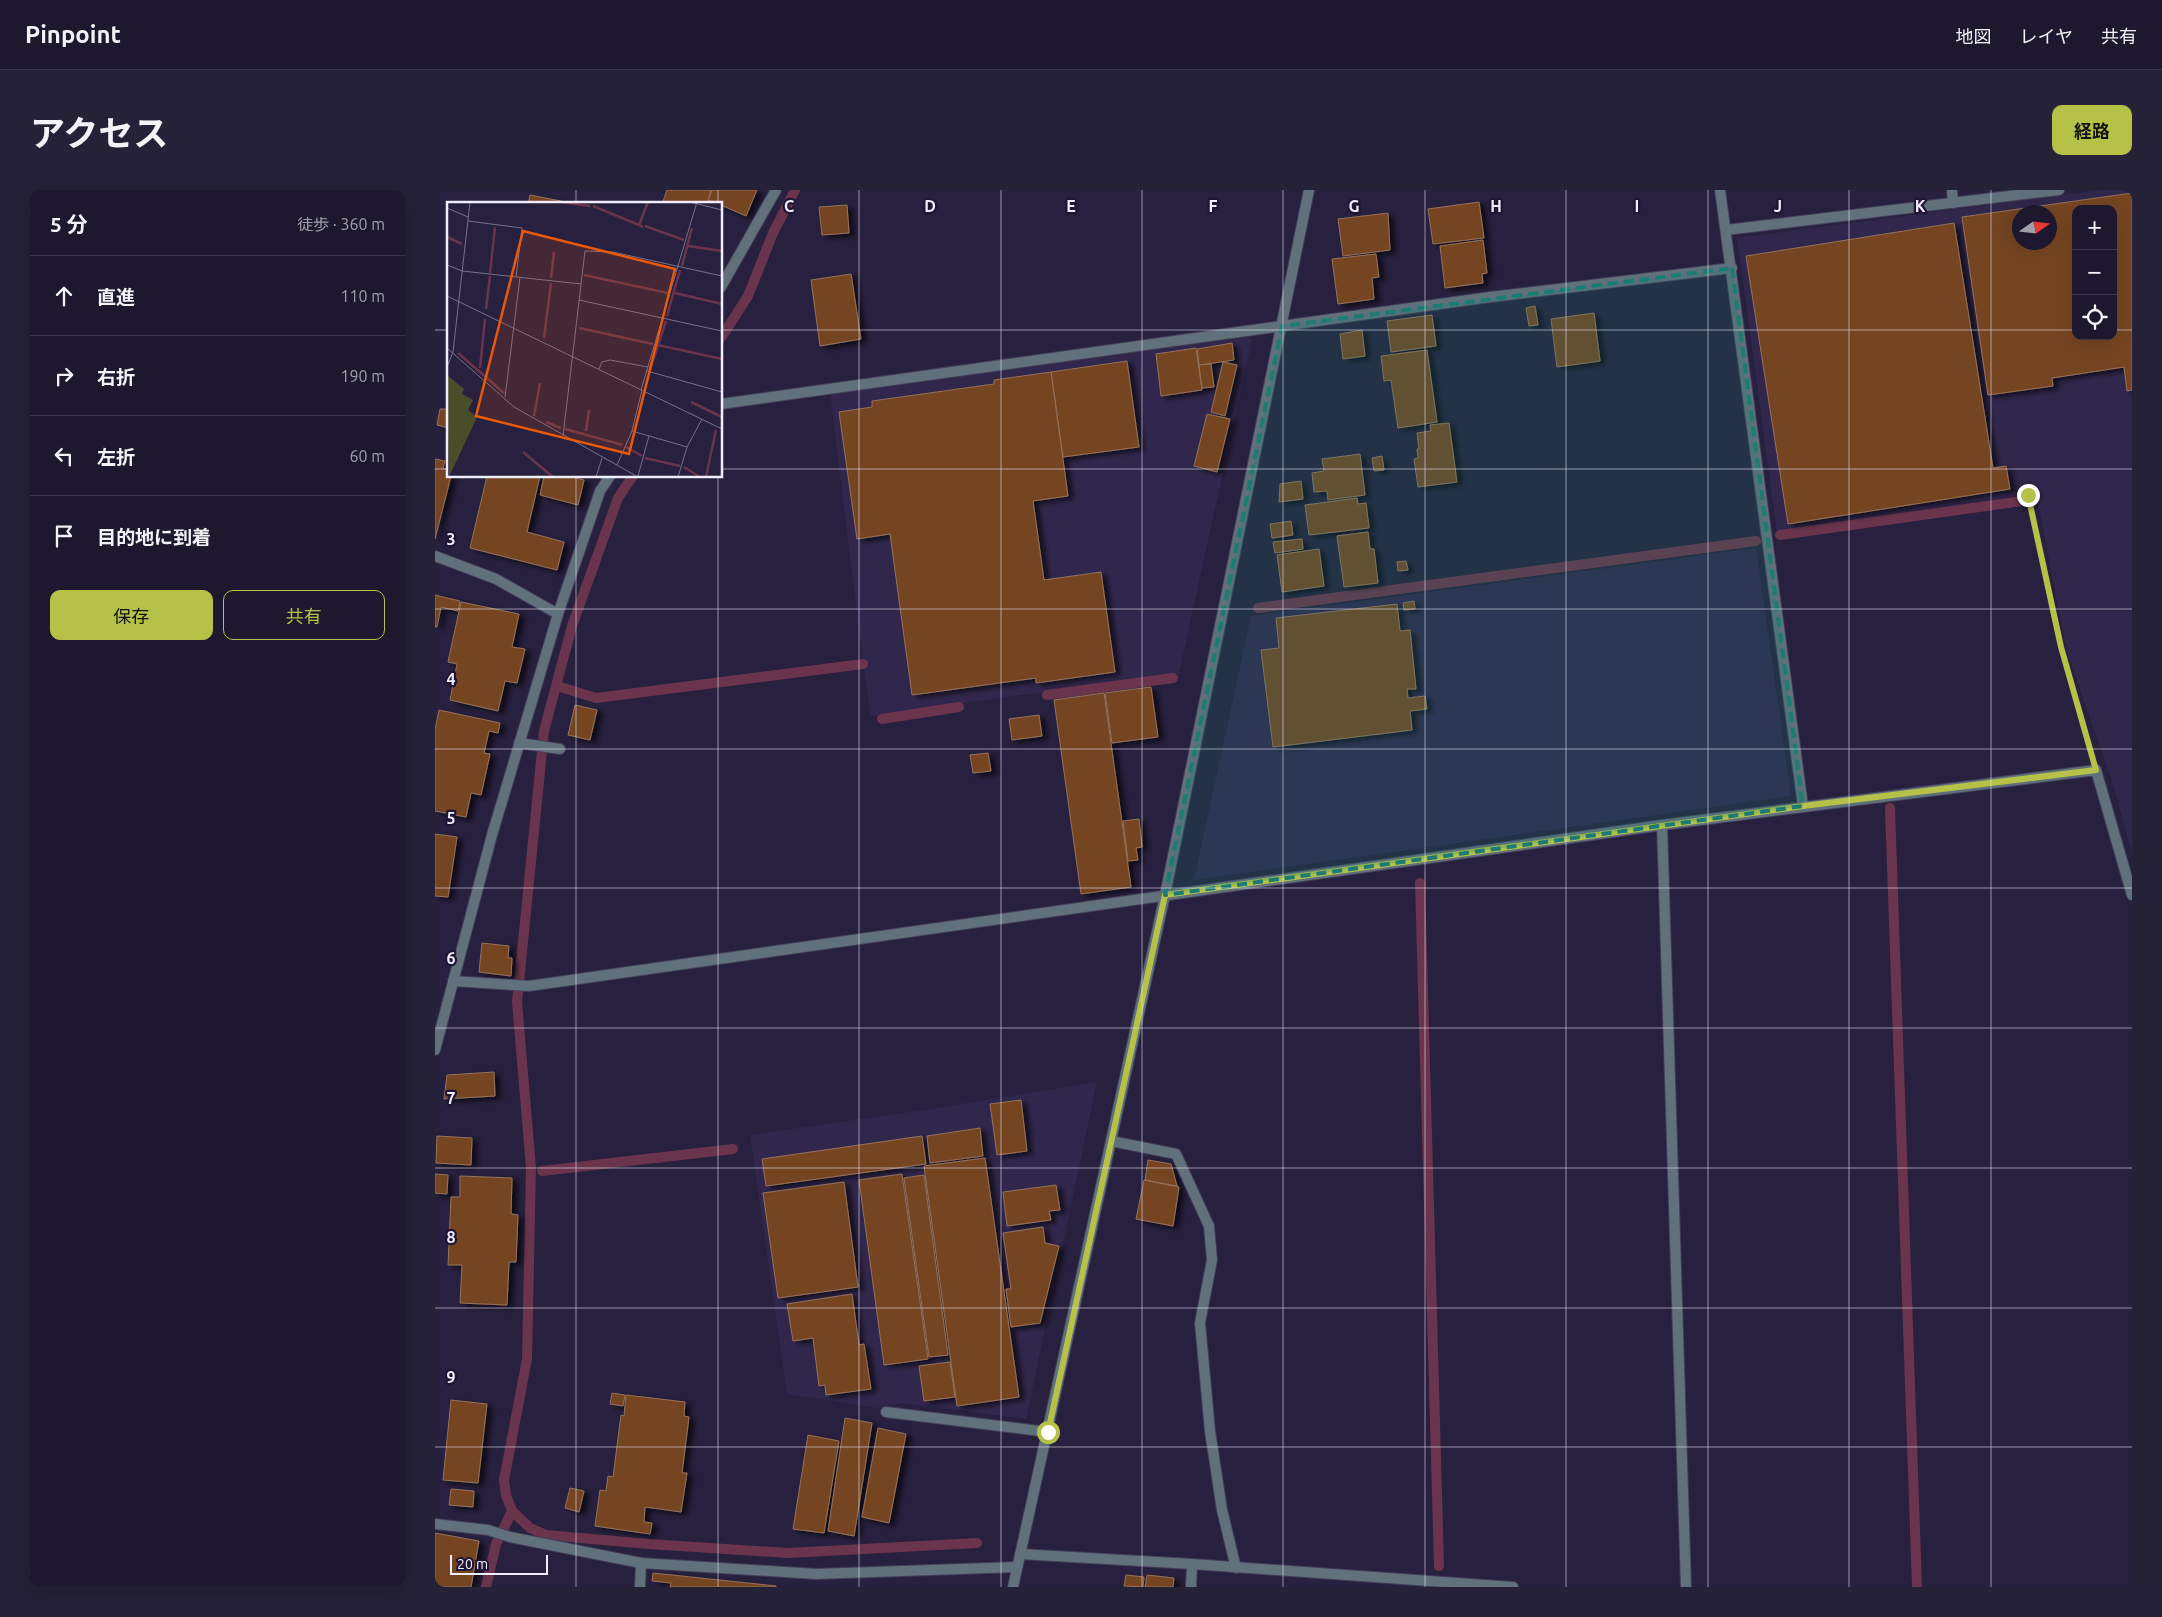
<!DOCTYPE html>
<html lang="ja">
<head>
<meta charset="utf-8">
<style>
  :root { --surface:#1d182e; --page:#252136; --text:#f1f3f6; --muted:#a0a0aa; --line:#3b374a; --accent:#b6c148 }
  body { margin:0; font-family:Ubuntu,"Noto Sans JP",sans-serif; background:var(--page); color:var(--text) }
  .controls { position:absolute; right:15px; top:15px; display:grid; overflow:hidden; border-radius:10px; box-shadow:0 5px 20px #0002 }
  .controls button { width:45px; height:45px; display:grid; place-items:center; padding:0; border:0; border-bottom:1px solid var(--line); background:var(--surface); color:var(--text); font:25px sans-serif }
  .compass { position:absolute; left:1577px; top:15px; width:45px; height:45px; border-radius:50%; background:var(--surface); box-shadow:0 5px 20px #0002; rotate:76deg }
  .scale { position:absolute; left:15px; bottom:12px; width:98px; box-sizing:border-box; padding-left:5px; border:2px solid #f0edfd; border-top:0; font-size:14px; line-height:18px; white-space:nowrap; color:#f0edfd; -webkit-text-stroke:4px #1e1633; paint-order:stroke }
  .stop { position:absolute; width:15px; height:15px; margin:-11px; border:4px solid #b6c148; border-radius:50%; background:#fff }
  .stop.end { background:#b6c148; border-color:#fff; box-shadow:0 1px 5px #0008 }
  .list { margin:0; padding:0; list-style:none }
  h2 { display:flex; justify-content:space-between; align-items:center; height:65px; margin:0; padding:0 20px; font-size:21px }
  h2 small { font-size:16px; font-weight:400; color:var(--muted) }
  .list li { display:grid; grid-template-columns:32px 1fr auto; gap:15px; align-items:center; box-sizing:border-box; height:80px; padding:0 20px; border-top:1px solid var(--line) }
  .list b { display:block; font-size:19px; white-space:nowrap }
  .list em { font-size:16px; font-style:normal; color:var(--muted) }
  .actions { display:flex; gap:10px; padding:15px 20px }
  .actions a { flex:1; padding:11px 0; border:1px solid var(--accent); border-radius:10px; text-align:center; font-size:18px; color:var(--accent) }
  .actions .main { background:var(--accent); color:#111 }
  .icon { flex:none; width:28px; height:28px; fill:none; stroke:currentColor; stroke-width:2; stroke-linecap:round; stroke-linejoin:round }
  .map { position:relative; flex:none; width:1697px; height:1397px; overflow:hidden; border-radius:10px }
  header { display:flex; align-items:center; gap:30px; box-sizing:border-box; height:70px; padding:0 25px; background:var(--surface); border-bottom:1px solid var(--line) }
  header strong { font-size:24px }
  nav { display:flex; gap:28px; margin-inline-start:auto; font-size:18px }
  .intro { display:flex; align-items:center; justify-content:space-between; box-sizing:border-box; height:120px; padding:0 30px }
  h1 { margin:0; font-size:35px }
  .button { padding:12px 22px; border-radius:10px; background:var(--accent); color:#111; font-size:18px; font-weight:700 }
  main { display:flex; gap:30px; padding:0 30px }
  aside { flex:1; background:var(--surface); border-radius:10px; box-shadow:0 5px 20px #0002 }
  .map>svg:first-child { display:block }
  .built { fill:#31274c; fill-rule:evenodd }
  .lines { fill:none; stroke-linecap:round; stroke-linejoin:round }
  .stream { stroke:#6a354c; stroke-width:10 }
  .building { fill:#754523; stroke:#95725b; fill-rule:evenodd; filter:url(#shadow) }
  .service-casing { stroke:#433d59; stroke-width:12 }
  .minor-casing { stroke:#433d59; stroke-width:12 }
  .tertiary-casing { stroke:#433d59; stroke-width:12 }
  .path { stroke:#645e78; stroke-width:3; stroke-dasharray:4 4; stroke-linecap:butt }
  .service { stroke:#61717b; stroke-width:10 }
  .minor { stroke:#61717b; stroke-width:10 }
  .tertiary { stroke:#61717b; stroke-width:10 }
  .route { stroke:#b6c148; stroke-width:6 }
  .marked { fill:#1a7c75; fill-opacity:0.2; stroke:#1a7c75; stroke-width:4; stroke-dasharray:10 6; stroke-linejoin:round }
  .grid { fill:none; stroke:#f0edfd; stroke-width:1; stroke-opacity:0.55 }
  .inset-river { fill:none; stroke:#6a354c; stroke-width:2.5 }
  .inset-road { fill:none; stroke:#77728a; stroke-width:1 }
  .view { fill:#e8590c; fill-opacity:0.15; stroke:#e8590c; stroke-width:2.5 }
  .inset-edge { fill:none; stroke:#f0edfd; stroke-width:2.5 }
  .grid-label { font-size:16px; text-anchor:middle; font-weight:bold; fill:#f0edfd; stroke:#1e1633; stroke-width:4.5; stroke-linejoin:round; paint-order:stroke }
</style>
</head>
<body>
<header>
<strong>Pinpoint</strong>
<nav><a>地図</a><a>レイヤ</a><a>共有</a></nav>
</header>
<div class="intro"><h1>アクセス</h1><a class="button">経路</a></div>
<main>
<aside>
<h2>5 分<small>徒歩 · 360 m</small></h2>
<ul class="list">
<li><svg class="icon" aria-label="ahead" viewBox="0 0 24 24"><path d="M12 20V5M6 11l6-6 6 6"/></svg><div><b>直進</b></div><em>110 m</em></li>
<li><svg class="icon" aria-label="right" viewBox="0 0 24 24"><path d="M7 20v-9h11M14 6l5 5-5 5"/></svg><div><b>右折</b></div><em>190 m</em></li>
<li><svg class="icon" aria-label="left" viewBox="0 0 24 24"><path d="M17 20v-9H6M10 6l-5 5 5 5"/></svg><div><b>左折</b></div><em>60 m</em></li>
<li><svg class="icon" aria-label="arrive" viewBox="0 0 24 24"><path d="M6 21V4h12l-3 4 3 4H6"/></svg><div><b>目的地に到着</b></div></li>
</ul>
<div class="actions"><a class="main">保存</a><a>共有</a></div>
</aside>
<div class="map">
<svg width="1697" height="1397" viewBox="0 0 1697 1397">
  <defs>
    <filter id="shadow"><feDropShadow dx="5.5" dy="3" stdDeviation="2.5" flood-color="#0009"/></filter>
  </defs>
  <rect width="100%" height="100%" fill="#27203e"/>
  <g class="built">
    <path d="M1666,0H1697V663L1678,594L1632,462L1601,303L1342,342L1302,48ZM1641,19H1678V146H1641ZM1584,22H1614V52H1584Z"/>
    <polygon points="813,146 817,150 744,483 436,526 429,480 395,203"/>
    <polygon points="1321,358 1356,606 759,690 816,426"/>
    <polygon points="662,892 591,1229 466,1213 442,1218 352,1204 315,945 489,920"/>
  </g>
  <g class="lines">
    <g class="stream">
      <polyline points="286,148 313,106 338,43 360,0"/>
      <polyline points="1345,345 1587,311"/>
      <polyline points="823,418 1321,351"/>
      <polyline points="122,496 161,508 428,474"/>
      <polyline points="612,505 738,488"/>
      <polyline points="447,529 524,517"/>
      <polyline points="1455,618 1482,1397"/>
      <polyline points="985,693 1004,1376"/>
      <polyline points="107,981 298,959"/>
      <polyline points="77,1321 95,1338 111,1345 214,1354 353,1363 542,1353"/>
      <polyline points="51,1397 61,1354 77,1321 71,1305 69,1290 92,1169 96,978 82,812 109,541 137,436 183,308 198,286"/>
    </g>
  </g>
  <g class="building">
    <polygon points="232,0 276,0 272,14 227,14"/>
    <polygon points="277,0 322,0 311,26 286,15 286,14 273,10"/>
    <path d="M1697,3V200L1692,201L1689,177L1617,188L1618,196L1553,205L1527,27ZM1641,19H1678V146H1641ZM1584,22H1614V52H1584Z"/>
    <polygon points="95,5 136,13 136,14 93,14"/>
    <polygon points="1044,12 1049,48 998,54 993,19"/>
    <polygon points="412,15 414,43 387,45 384,17"/>
    <polygon points="953,23 955,60 908,66 903,29"/>
    <polygon points="1519,33 1558,278 1571,276 1575,299 1353,334 1311,66"/>
    <polygon points="1048,50 1052,83 1047,84 1048,93 1010,98 1005,56"/>
    <polygon points="941,64 944,87 937,88 939,109 903,114 897,69"/>
    <polygon points="416,84 426,149 385,156 376,90"/>
    <polygon points="1100,116 1103,135 1094,136 1091,118"/>
    <polygon points="1159,123 1165,171 1122,177 1116,129"/>
    <polygon points="997,125 1001,156 956,162 952,131"/>
    <polygon points="927,140 930,166 908,169 905,144"/>
    <polygon points="797,153 799,170 764,175 762,159"/>
    <polygon points="761,158 767,200 726,206 721,164"/>
    <polygon points="992,160 1002,232 963,238 956,190 949,191 946,166"/>
    <polygon points="692,171 704,257 628,267 616,182"/>
    <polygon points="788,172 802,175 790,226 776,222"/>
    <polygon points="776,174 779,197 767,198 764,175"/>
    <polygon points="616,182 633,306 598,311 609,390 666,382 680,482 601,493 601,488 477,505 455,344 422,349 404,222 437,217 437,211 559,194 559,190"/>
    <polygon points="5,219 14,219 14,238 2,235"/>
    <polygon points="772,224 795,229 782,282 759,276"/>
    <polygon points="1014,233 1022,292 983,297 979,269 983,268 982,259 984,259 982,243 996,241 995,235"/>
    <polygon points="925,264 930,305 893,310 892,301 879,302 877,283 889,281 887,269"/>
    <polygon points="947,266 949,280 939,281 937,268"/>
    <polygon points="0,269 10,271 8,278 14,280 14,286 16,286 0,349"/>
    <polygon points="52,286 105,286 92,342 129,352 122,380 35,358"/>
    <polygon points="109,286 134,286 149,290 143,315 105,305"/>
    <polygon points="866,291 868,309 844,312 845,294"/>
    <polygon points="922,308 923,314 931,313 934,338 874,345 870,315"/>
    <polygon points="856,331 858,345 837,348 835,334"/>
    <polygon points="933,342 935,359 939,359 943,393 909,397 902,346"/>
    <polygon points="867,349 868,359 840,363 838,352"/>
    <polygon points="884,359 889,396 847,402 842,365"/>
    <polygon points="971,371 973,380 963,381 962,372"/>
    <polygon points="0,405 25,411 23,421 6,417 2,437 0,437"/>
    <polygon points="979,411 980,419 969,420 968,413"/>
    <polygon points="26,412 84,424 77,457 90,459 82,493 70,491 63,521 15,510 22,474 13,472"/>
    <polygon points="962,414 965,441 975,440 981,499 972,499 973,508 990,506 992,519 975,521 977,540 838,557 826,460 844,458 841,428"/>
    <polygon points="716,497 723,547 677,553 670,503"/>
    <polygon points="669,503 696,697 646,704 619,510"/>
    <polygon points="140,515 162,520 155,550 133,545"/>
    <polygon points="4,520 65,533 63,543 54,541 49,563 55,564 46,605 36,603 31,627 0,621 0,540"/>
    <polygon points="604,525 607,546 577,550 574,529"/>
    <polygon points="553,563 556,581 538,583 535,565"/>
    <polygon points="704,629 707,657 701,658 703,670 693,671 688,631"/>
    <polygon points="0,644 22,647 13,707 0,706"/>
    <polygon points="47,753 74,756 73,768 77,768 76,786 44,782"/>
    <polygon points="59,882 60,906 9,909 12,885"/>
    <polygon points="586,910 592,961 562,965 555,914"/>
    <polygon points="545,938 548,966 495,973 492,946"/>
    <polygon points="2,946 37,948 36,975 1,973"/>
    <polygon points="487,946 491,974 331,996 327,969"/>
    <polygon points="550,968 584,1207 522,1216 489,976"/>
    <polygon points="713,970 736,974 742,996 710,990"/>
    <polygon points="0,984 13,985 12,1004 0,1003"/>
    <polygon points="467,984 493,1169 449,1175 424,990"/>
    <polygon points="489,985 513,1165 494,1167 469,988"/>
    <polygon points="25,986 77,988 76,1024 83,1025 81,1072 74,1072 72,1115 25,1113 27,1075 13,1075 16,1007 25,1007"/>
    <polygon points="709,990 744,997 738,1036 701,1029"/>
    <polygon points="409,992 423,1097 343,1108 328,1003"/>
    <polygon points="621,995 625,1020 614,1021 616,1030 572,1036 568,1002"/>
    <polygon points="608,1037 610,1053 624,1056 605,1133 576,1137 571,1099 576,1099 568,1043"/>
    <polygon points="417,1104 424,1155 429,1154 436,1199 391,1205 390,1195 384,1196 378,1148 358,1151 352,1114"/>
    <polygon points="515,1172 520,1207 489,1211 484,1176"/>
    <polygon points="177,1203 190,1205 188,1216 175,1214"/>
    <polygon points="191,1205 250,1212 249,1226 254,1227 247,1283 252,1283 246,1322 210,1317 209,1332 217,1333 215,1344 160,1336 165,1300 171,1301 173,1286 178,1287 186,1225 189,1226"/>
    <polygon points="16,1210 52,1214 43,1293 8,1290"/>
    <polygon points="410,1228 437,1233 419,1346 393,1341"/>
    <polygon points="443,1238 471,1244 454,1333 427,1327"/>
    <polygon points="373,1245 404,1251 389,1343 358,1339"/>
    <polygon points="135,1298 149,1301 144,1322 130,1318"/>
    <polygon points="16,1299 39,1301 38,1317 14,1315"/>
    <polygon points="0,1343 44,1351 36,1397 0,1397"/>
    <polygon points="218,1383 341,1396 341,1397 235,1397 236,1393 217,1391"/>
    <polygon points="691,1385 709,1387 708,1397 689,1396"/>
    <polygon points="712,1385 739,1388 738,1397 710,1397"/>
  </g>
  <g class="lines">
    <g class="service-casing">
      <g id="service">
        <polyline points="1517,0 1518,13"/>
        <polyline points="0,366 61,389 123,424"/>
        <polyline points="84,553 125,559"/>
        <polyline points="451,1222 613,1242"/>
      </g>
    </g>
    <g class="minor-casing">
      <g id="minor">
        <polyline points="1285,0 1368,616"/>
        <polyline points="1291,40 1624,0"/>
        <polyline points="286,97 341,0"/>
        <polyline points="286,214 1055,107 1297,78"/>
        <polyline points="1227,635 1251,1397"/>
        <polyline points="18,791 94,796 1227,635 1661,580 1697,705"/>
        <polyline points="0,860 57,645 123,424 165,301 175,286"/>
        <polyline points="676,951 741,964 774,1036 777,1070 765,1133 775,1241 787,1320 801,1378"/>
        <polyline points="0,1334 53,1340 75,1347 206,1373 381,1384 582,1377"/>
        <polyline points="585,1364 757,1374 1078,1397"/>
        <polyline points="205,1397 206,1373"/>
        <polyline points="756,1397 757,1374"/>
      </g>
    </g>
    <g class="tertiary-casing">
      <polyline id="tertiary" points="578,1397 730,705 874,0"/>
    </g>
    <polyline class="path" points="1593,305 1626,457 1655,559"/>
    <use href="#service" class="service"/>
    <use href="#minor" class="minor"/>
    <use href="#tertiary" class="tertiary"/>
  </g>
  <g class="lines">
    <polyline class="route" points="613,1242 730,705 1368,616 1661,580 1626,457 1593,305"/>
  </g>
  <path class="marked" d="M1297,78L1368,616L730,705L847,136Z"/>
  <path class="grid" d="M141,0V14M283,0V14M424,0V1397M566,0V1397M707,0V1397M848,0V1397M990,0V1397M1131,0V1397M1273,0V1397M1414,0V1397M1556,0V1397M0,140H14M286,140H1641M1678,140H1697M0,279H14M286,279H1697M141,286V1397M283,286V1397M0,419H1697M0,559H1697M0,698H1697M0,838H1697M0,978H1697M0,1118H1697M0,1257H1697"/>
  <g transform="translate(12 12)">
    <rect width="275" height="275" fill="#27203e"/>
    <path d="M0,173L17,187L15,192L26,198L21,208L30,215L2,275Z" fill="#4a4e28"/>
    <path class="inset-river" d="M114,0L143,4M146,4L192,23M198,24L237,38M196,25L192,23L201,0M0,35L15,42M241,44L275,49M235,64L245,26M43,71L48,25M137,73L221,91M104,76L107,50M228,91L275,102M39,107L43,74M220,114L233,68M132,126L206,142M97,136L104,81M211,143L275,157M11,151L57,191M33,166L38,117M203,168L219,119M244,200L275,215M87,214L93,181M99,220L114,226M118,227L176,243M139,229L142,208M179,245L195,254M76,250L106,275M198,256L233,264M237,265L253,275M259,275L269,228"/>
    <path class="inset-road" d="M243,0L275,8M0,6L21,15M21,19L75,26L69,75M0,63L15,69L134,82M0,94L275,227M132,98L275,129M0,146L67,205L191,275M0,165L6,150L23,0M152,167L155,160L163,158L201,165M200,169L275,190M194,188L250,0M58,195L73,75M185,229L240,245M116,234L138,49L166,50L275,74M170,263L185,229L195,188M191,274L202,234M149,275L155,256M231,275L240,245L255,217"/>
    <path class="view" d="M76,29L228,67L182,252L29,214Z"/>
    <rect width="275" height="275" class="inset-edge"/>
  </g>
  <g class="grid-label">
    <text x="354" y="22">C</text>
    <text x="495" y="22">D</text>
    <text x="636" y="22">E</text>
    <text x="778" y="22">F</text>
    <text x="919" y="22">G</text>
    <text x="1061" y="22">H</text>
    <text x="1202" y="22">I</text>
    <text x="1343" y="22">J</text>
    <text x="1485" y="22">K</text>
    <text x="16" y="355">3</text>
    <text x="16" y="495">4</text>
    <text x="16" y="634">5</text>
    <text x="16" y="774">6</text>
    <text x="16" y="914">7</text>
    <text x="16" y="1053">8</text>
    <text x="16" y="1193">9</text>
  </g>
</svg>
<div class="controls">
<button>+</button>
<button>−</button>
<button><svg class="icon" aria-label="locate" viewBox="0 0 24 24"><circle cx="12" cy="12" r="6"/><path d="M12 2v4M12 18v4M2 12h4M18 12h4"/></svg></button>
</div>
<svg class="compass" viewBox="-18 -18 36 36"><path d="M0-13l5 13h-10z" fill="#e53935"/><path d="M0 13l5-13h-10z" fill="#a0a0aa"/></svg>
<div class="scale">20 m</div>
<div class="stop" style="left:613px;top:1242px"></div>
<div class="stop end" style="left:1593px;top:305px"></div>
</div>
</main>
</body>
</html>
